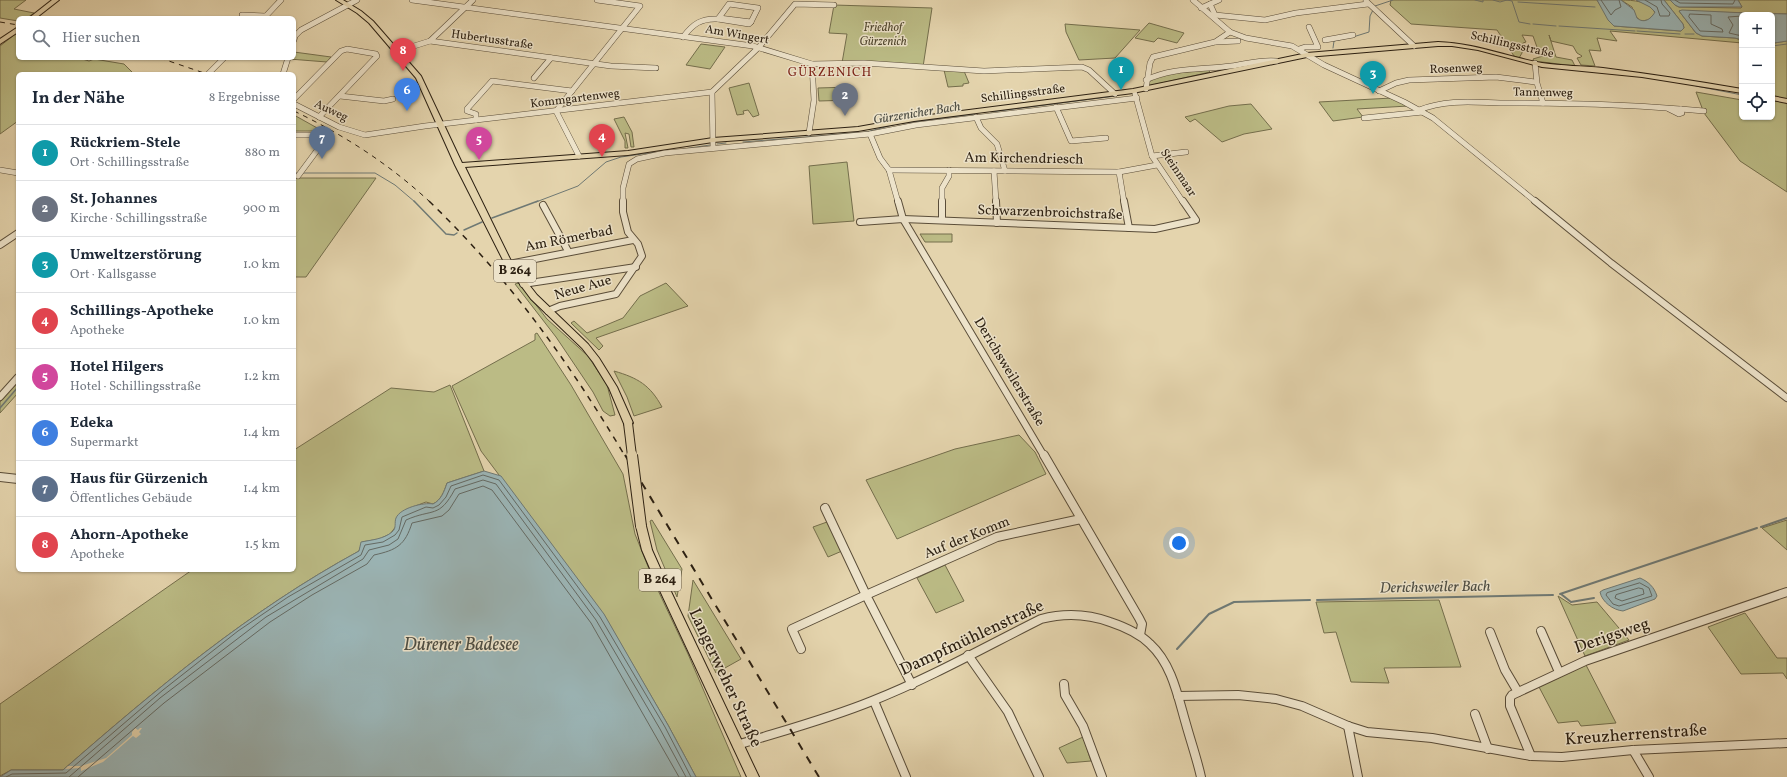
<!DOCTYPE html>
<html lang="de">
<head>
<meta charset="utf-8">
<style>
  :root { --surface:#fff; --page:#f2f2f3; --text:#1f2937; --muted:#747a83; --line:#e0e1e3; --accent:#ea580c }
  body { margin:0; font-family:Vollkorn,serif; background:var(--page); color:var(--text) }
  .controls { position:absolute; right:12px; top:12px; display:grid; overflow:hidden; border-radius:6px; box-shadow:0 1px 3px #0004 }
  .controls button { width:36px; height:36px; display:grid; place-items:center; padding:0; border:0; border-bottom:1px solid var(--line); background:var(--surface); color:var(--text); font:20px sans-serif }
  .you { position:absolute; left:1179px; top:543px; width:14px; height:14px; margin:-10px; border:3px solid #fff; border-radius:50%; background:#1a73e8; box-shadow:0 0 0 6px #1a73e833 }
  .badge { display:grid; place-items:center; width:26px; height:26px; border-radius:50%; background:var(--accent); color:#fff; font-size:13px; font-weight:700 }
  .pin { position:absolute; translate:-50% -33px; filter:drop-shadow(0 1px 2px #0008) }
  .pin::after { content:''; position:absolute; top:21px; width:14px; height:12px; background:inherit; clip-path:polygon(0 0,100% 0,50% 100%) }
  .list { margin:0; padding:0; list-style:none }
  h2 { display:flex; justify-content:space-between; align-items:center; height:52px; margin:0; padding:0 16px; font-size:17px }
  h2 small { font-size:13px; font-weight:400; color:var(--muted) }
  .list li { display:grid; grid-template-columns:26px 1fr auto; gap:12px; align-items:center; box-sizing:border-box; height:56px; padding:0 16px; border-top:1px solid var(--line) }
  .list b { display:block; font-size:15px; white-space:nowrap }
  .list p { margin:0; font-size:13px; white-space:nowrap; color:var(--muted) }
  .list em { font-size:13px; font-style:normal; color:var(--muted) }
  .icon { flex:none; width:22px; height:22px; fill:none; stroke:currentColor; stroke-width:2; stroke-linecap:round; stroke-linejoin:round }
  .map { position:relative; flex:none; width:1787px; height:777px; overflow:hidden }
  .search { position:absolute; background:var(--surface); box-shadow:0 1px 3px #0004; left:16px; top:16px; width:280px; height:44px; display:flex; align-items:center; gap:10px; box-sizing:border-box; padding:0 14px; border-radius:6px; color:var(--muted); font-size:15px }
  .panel { position:absolute; background:var(--surface); box-shadow:0 1px 3px #0004; left:16px; top:72px; width:280px; height:500px; border-radius:6px }
  .map>svg:first-child { display:block }
  .green { fill:#bbbb85; stroke:#746e4c }
  .water { fill:#9bb5b6; stroke:#6f7974 }
  .pier { fill:#e4d4ad }
  .lines { fill:none; stroke-linecap:round; stroke-linejoin:round }
  .shore { stroke:#646a64; stroke-width:1 }
  .stream-far2 { stroke:#6f7974; stroke-width:1 }
  .stream-far1 { stroke:#6f7974; stroke-width:1.5 }
  .stream { stroke:#6f7974; stroke-width:2 }
  .minor-far2-casing { stroke:#5a4d39; stroke-width:6 }
  .minor-far1-casing { stroke:#5a4d39; stroke-width:8 }
  .minor-casing { stroke:#5a4d39; stroke-width:10 }
  .major-casing { stroke:#2c2012; stroke-width:2 }
  .minor-far2 { stroke:#ede3ca; stroke-width:5 }
  .minor-far1 { stroke:#ede3ca; stroke-width:6 }
  .minor { stroke:#ede3ca; stroke-width:8 }
  .major { fill:#e4d4ad; fill-rule:evenodd }
  .rail-far2 { stroke:#2c2012; stroke-width:1; stroke-dasharray:5 5; stroke-linecap:butt }
  .rail-far1 { stroke:#2c2012; stroke-width:1.5; stroke-dasharray:6 6; stroke-linecap:butt }
  .rail { stroke:#2c2012; stroke-width:2; stroke-dasharray:8 8; stroke-linecap:butt }
  .major-bridge-far1-casing { stroke:#2c2012; stroke-width:10; stroke-linecap:butt }
  .major-bridge-casing { stroke:#2c2012; stroke-width:12; stroke-linecap:butt }
  .major-bridge-far1 { stroke:#e4d4ad; stroke-width:8 }
  .major-bridge { stroke:#e4d4ad; stroke-width:10 }
  .labels { text-anchor:middle; dominant-baseline:central; stroke-width:3; stroke-linejoin:round; paint-order:stroke }
  .far-park-label { font-size:12px; font-style:italic; fill:#50472f; stroke:#ede3ca }
  .far-street-label { font-size:12px; fill:#2c2012; stroke:#ede3ca }
  .far-quarter-label { font-size:13px; letter-spacing:1px; fill:#7a1f14; stroke:#ede3ca }
  .far-water-label { font-size:13px; font-style:italic; fill:#4d4d43; stroke:#ede3ca }
  .shield { fill:#ede3ca; stroke:#665a49; stroke-width:1 }
  .shield-label { font-size:13px; font-weight:bold; fill:#2c2012 }
  .street-label { font-size:14px; fill:#2c2012; stroke:#ede3ca }
  .water-label { font-size:15px; font-style:italic; fill:#4d4d43; stroke:#ede3ca }
  .near-street-label { font-size:17px; fill:#2c2012; stroke:#ede3ca }
  .near-water-label { font-size:18px; font-style:italic; fill:#4d4d43; stroke:#ede3ca }
</style>
</head>
<body>
<div class="map">
<svg width="1787" height="777" viewBox="0 0 1787 777">
  <rect width="100%" height="100%" fill="#e4d4ad"/>
  <filter id="stains"><feTurbulence type="fractalNoise" baseFrequency=".005" numOctaves="4"/><feColorMatrix values="0 0 0 0 .2 0 0 0 0 .09 0 0 0 0 .02 0 0 0 .5 -.17"/></filter>
  <radialGradient id="worn" r=".72"><stop offset=".6" stop-color="#630" stop-opacity="0"/><stop offset="1" stop-color="#630" stop-opacity=".3"/></radialGradient>
  <g class="green">
    <polygon points="0,0 26,0 14,9 34,13 27,18 18,18 18,21 0,18"/>
    <polygon points="1391,0 1597,0 1614,26 1681,31 1684,28 1683,24 1664,0 1670,0 1675,5 1679,7 1741,8 1742,7 1738,0 1787,0 1787,14 1754,13 1752,13 1753,15 1749,15 1747,13 1679,11 1696,33 1702,36 1735,38 1742,40 1742,43 1610,31 1617,41 1597,38 1601,51 1589,50 1595,66 1581,65 1577,58 1581,57 1582,56 1577,53 1573,46 1551,41 1549,35 1556,57 1572,60 1575,66 1534,61 1533,59 1543,56 1542,52 1538,50 1533,36 1522,35 1526,42 1523,43 1522,53 1519,58 1514,56 1497,30 1411,24 1390,5"/>
    <path d="M1621,0C1632,0 1651,1 1655,13L1648,20L1641,21L1635,16L1632,7Z"/>
    <polygon points="834,5 932,8 923,67 842,63 847,34 829,33"/>
    <polygon points="1149,23 1184,33 1177,43 1158,38 1154,42 1135,38"/>
    <polygon points="1065,24 1140,30 1115,58 1079,60 1066,32"/>
    <polygon points="18,32 18,58 79,58 89,61 94,59 124,64 134,74 18,74 18,121 0,134 0,46"/>
    <polygon points="1772,41 1774,43 1787,41 1787,192 1740,161 1704,113 1696,92 1742,100 1742,117 1772,117"/>
    <polygon points="701,44 725,47 710,69 686,65"/>
    <polygon points="294,52 331,57 327,62 289,59 294,58"/>
    <polygon points="944,70 964,71 969,83 963,84 963,86 948,87"/>
    <polygon points="1208,70 1210,72 1148,86 1149,80 1166,74"/>
    <polygon points="749,83 759,115 753,117 748,110 743,111 744,114 737,115 729,88"/>
    <polygon points="851,87 852,100 819,101 818,88"/>
    <polygon points="1392,98 1408,106 1357,109 1363,117 1333,121 1319,102"/>
    <polygon points="1251,104 1272,129 1244,134 1222,142 1195,119 1190,122 1185,117 1229,106"/>
    <polygon points="294,115 319,129 315,131 294,131"/>
    <polygon points="624,117 632,132 634,147 631,147 629,134 625,133 628,148 625,148 625,141 614,119"/>
    <polygon points="847,162 854,221 813,224 809,166"/>
    <polygon points="294,178 376,178 306,277 294,277"/>
    <polygon points="920,234 952,234 952,242 925,242"/>
    <polygon points="519,283 547,319 588,356 607,385 615,415 610,416 603,411 593,392 556,337 515,284"/>
    <polygon points="666,283 688,306 596,338 603,346 599,350 571,323 574,321 587,333 623,318 640,296"/>
    <polygon points="537,333 571,385 623,474 635,534 655,584 688,654 741,777 696,777 668,725 604,615 481,451 452,386 535,340 535,334"/>
    <path d="M614,371C638,378 650,385 662,407L634,416L627,397Z"/>
    <polygon points="18,381 18,393 0,413 0,402"/>
    <path d="M450,385L484,471L447,483C444,492 441,500 433,504L426,502L410,508L390,534L379,539L362,542L359,551C249,611 157,688 63,770H11L0,776V704L192,570H294V450L391,388L434,392Z"/>
    <polygon points="1019,435 1035,452 1046,474 897,539 866,480 955,449"/>
    <polygon points="652,520 682,569 677,597 657,550 650,521"/>
    <polygon points="1787,520 1787,550 1762,528"/>
    <polygon points="827,522 842,551 828,557 813,527"/>
    <polygon points="945,565 964,601 936,613 917,578"/>
    <polygon points="693,580 741,659 716,673 688,616"/>
    <polygon points="1558,596 1572,605 1597,602 1629,640 1585,656"/>
    <polygon points="1439,600 1461,667 1384,668 1389,683 1351,682 1336,632 1324,633 1316,602"/>
    <polygon points="1745,613 1777,658 1787,658 1787,679 1783,673 1741,674 1708,627"/>
    <polygon points="1586,665 1616,723 1581,726 1578,721 1558,723 1539,687"/>
    <polygon points="1083,737 1091,761 1067,763 1059,748"/>
  </g>
  <g class="water">
    <path d="M1597,0H1621L1634,10L1637,18C1644,24 1651,19 1655,12L1650,7L1636,0H1664L1683,24L1684,28L1681,31L1614,26L1608,20Z"/>
    <polygon points="1670,0 1738,0 1742,7 1679,7 1675,5"/>
    <polygon points="1682,10 1747,13 1749,15 1742,15 1742,40 1735,38 1702,36 1696,33 1679,11"/>
    <polygon points="1752,13 1787,14 1787,41 1774,43 1772,41 1772,15 1753,15"/>
    <path d="M484,471L501,476L604,614L668,725L696,777H0L11,770H63C157,688 249,611 359,551L361,542C371,540 384,539 392,532C397,528 394,523 396,518C400,508 424,502 433,504C441,500 444,492 447,483Z"/>
    <path d="M1640,578C1649,582 1654,587 1657,596L1655,599L1623,611C1613,610 1602,602 1600,592L1603,590Z"/>
  </g>
  <polygon class="pier" points="135,728 138,730 140,728 142,728 139,732 141,734 136,738 133,736 103,762 81,771 81,768 65,769 68,766 81,766 106,758 132,735 132,732"/>
  <g class="lines">
    <g class="shore">
      <polyline points="1601,0 1611,15 1615,10 1621,7 1619,0"/>
      <polyline points="1645,0 1657,7 1660,16 1669,16 1670,13 1662,4 1661,0"/>
      <polyline points="1675,0 1680,3 1733,4 1735,0"/>
      <polygon points="1690,14 1711,15 1711,24 1722,29 1723,32 1700,31 1689,17"/>
      <polyline points="1742,16 1728,17 1733,25 1729,33 1742,36"/>
      <polygon points="1640,583 1649,588 1652,596 1619,606 1613,604 1606,595 1607,593"/>
      <polygon points="1639,588 1643,589 1644,594 1622,601 1615,598 1616,595"/>
      <polyline points="6,777 12,774 66,773 163,690 238,631 288,597 361,555 365,545 383,542 395,535 399,530 402,517 426,507 433,508 439,505 446,497 451,486 483,475 499,480 600,617 665,727 691,777"/>
      <path d="M69,777L160,698L266,617L363,559L369,550L389,545L398,539L406,520C433,508 439,519 455,489L483,480L496,484L596,620L660,729L686,777"/>
      <path d="M78,777L164,703L270,622L312,595L367,564L374,555C397,550 405,545 412,523L442,516L449,510L459,494L483,486L492,490L591,623L679,777"/>
    </g>
    <g class="stream-far2">
      <polyline points="1475,0 1483,2 1483,0"/>
      <polyline points="1493,0 1500,2 1507,0"/>
      <polyline points="1507,0 1512,1 1519,22 1530,24"/>
      <polyline points="1518,2 1595,7"/>
      <polyline points="1533,24 1556,26"/>
      <polyline points="1559,26 1635,31"/>
      <polyline points="1637,31 1680,34"/>
      <polyline points="1685,34 1694,34"/>
      <polyline points="1353,37 1369,32 1370,16 1375,6 1393,0"/>
      <polyline points="1772,46 1787,44"/>
      <polyline points="1333,48 1334,41 1348,38"/>
      <polyline points="1217,71 1225,69"/>
      <polyline points="1696,86 1742,95"/>
      <polyline points="1772,100 1787,103"/>
      <polyline points="991,112 1116,96"/>
      <polyline points="743,142 866,132 897,124 975,114"/>
      <polyline points="717,144 726,143"/>
      <polyline points="683,149 710,145"/>
      <polyline points="294,173 299,173"/>
      <polyline points="303,173 375,173 395,185 415,202"/>
      <polyline points="536,202 578,186 606,162 621,157 656,152"/>
    </g>
    <g class="stream-far1">
      <polyline points="414,201 446,234 454,235 457,233"/>
      <polyline points="492,218 538,201"/>
      <polyline points="464,230 482,222"/>
      <polyline points="0,408 18,387"/>
    </g>
    <g class="stream">
      <polyline points="1761,527 1787,518"/>
      <polyline points="1560,594 1757,528"/>
      <polyline points="1561,594 1571,602 1594,598"/>
      <polyline points="1317,600 1553,595"/>
      <polyline points="1177,649 1209,614 1234,602 1310,600"/>
    </g>
    <g class="minor-far2-casing">
      <g id="minor-far2">
        <polyline points="412,0 753,46 812,64 864,63 984,71 1082,67 1089,70 1115,94"/>
        <polyline points="1193,0 1230,32 1246,38 1292,46 1324,65 1404,102 1433,118 1536,202"/>
        <polyline points="1366,1 1414,46"/>
        <polyline points="1210,4 1219,0"/>
        <polyline points="1201,8 1210,4 1215,15 1265,20 1296,13 1368,4"/>
        <polyline points="242,15 265,16"/>
        <polyline points="264,18 281,0"/>
        <polyline points="718,19 749,24 751,22 719,18"/>
        <path d="M683,37C693,24 701,18 718,19L729,4L758,8L751,22"/>
        <polyline points="294,40 295,36 301,30 357,0"/>
        <polyline points="1325,40 1353,35"/>
        <polyline points="430,41 611,66 656,68"/>
        <polyline points="1216,42 1238,41"/>
        <polyline points="1299,49 1305,47 1318,47 1309,27"/>
        <polyline points="398,51 430,41 473,0"/>
        <polyline points="1535,63 1537,83 1543,103"/>
        <polyline points="208,74 224,58"/>
        <polyline points="283,74 288,58"/>
        <polyline points="534,78 551,58"/>
        <path d="M1146,80C1173,67 1202,70 1231,66C1246,64 1262,59 1277,61"/>
        <polyline points="1146,89 1150,63 1153,57 1215,42 1230,32"/>
        <polyline points="1379,91 1396,83 1409,80 1496,77 1535,82"/>
        <polyline points="1135,94 1152,156 1183,202"/>
        <polyline points="340,96 384,101 393,99"/>
        <polyline points="294,99 341,51 347,49 376,54 377,56 319,117"/>
        <polyline points="294,104 339,127 365,135 425,126 712,92"/>
        <polyline points="1056,107 1071,141 1106,138"/>
        <polyline points="1669,109 1679,114 1682,113 1681,109"/>
        <path d="M1419,110C1449,98 1478,103 1509,103C1574,103 1639,105 1704,111"/>
        <polyline points="976,117 981,128 997,144 1005,171"/>
        <polyline points="1364,118 1423,112"/>
        <polyline points="476,120 476,114 467,111 467,109 492,81 572,91"/>
        <polyline points="809,133 814,100 812,64"/>
        <polyline points="870,134 880,158 889,170 898,202"/>
        <polyline points="294,135 319,135 327,137 298,176"/>
        <polyline points="713,147 712,92 759,47 795,4 834,5"/>
        <polyline points="579,156 556,111 640,6 597,0"/>
        <polyline points="1152,156 1186,152"/>
        <polyline points="0,170 18,173"/>
        <polyline points="889,170 1119,172 1157,165"/>
        <polyline points="994,171 996,202"/>
        <polyline points="1119,172 1124,202"/>
        <polyline points="623,202 623,188 629,164 637,159 665,153 870,134 916,125 1137,98"/>
        <polyline points="942,202 942,188 949,176 949,170"/>
      </g>
    </g>
    <g class="minor-far1-casing">
      <g id="minor-far1">
        <polyline points="898,201 903,219 1044,456"/>
        <polyline points="942,201 942,220"/>
        <polyline points="996,201 997,223"/>
        <polyline points="1124,201 1129,228"/>
        <polyline points="1535,201 1611,263 1787,398"/>
        <polyline points="543,205 568,251"/>
        <polyline points="860,222 903,219 1155,229 1196,220 1183,201"/>
        <polyline points="0,245 18,233"/>
        <polyline points="509,264 633,240"/>
        <polyline points="523,284 636,267"/>
        <polyline points="548,311 560,306 616,294 642,256 638,244 628,232 623,212 623,201"/>
        <polyline points="0,397 18,377"/>
      </g>
    </g>
    <g class="minor-casing">
      <g id="minor">
        <polyline points="1044,455 1139,618 1142,624 1140,635"/>
        <polyline points="0,477 18,479"/>
        <polyline points="1541,631 1559,672"/>
        <polyline points="1490,632 1505,670 1518,692"/>
        <polyline points="801,649 792,629 866,595 825,508"/>
        <polyline points="968,655 1008,712 1039,777"/>
        <polyline points="1064,684 1065,695 1083,726 1102,777"/>
        <polyline points="912,685 866,595 997,537 1081,519"/>
        <polyline points="1178,696 1238,695 1276,699 1302,706 1348,726 1367,732 1432,738 1531,756 1562,757 1633,750 1787,743"/>
        <polyline points="874,701 906,777"/>
        <polyline points="1475,714 1488,749"/>
        <polyline points="1348,726 1358,777"/>
        <path d="M737,745C782,731 828,719 872,701C930,678 985,647 1041,619C1064,613 1088,614 1110,622C1125,627 1139,633 1150,644C1172,664 1178,697 1186,724C1191,742 1197,759 1201,777"/>
        <polyline points="1633,750 1649,777"/>
        <polyline points="1531,756 1510,706 1510,698 1512,695 1585,661 1787,592"/>
      </g>
    </g>
    <g class="major-casing">
      <g id="major">
        <polygon points="52,0 59,0 36,18 29,18"/>
        <path d="M336,0H343L361,11L373,21L421,76L462,163L628,151L713,138L858,127L914,117L1133,89L1307,53L1438,42C1475,43 1507,57 1542,63C1562,66 1583,66 1603,68C1650,74 1696,81 1742,89V93L1642,77L1542,67L1478,50L1452,46H1438L1307,57L1133,93L914,121L858,131L713,142L628,155L465,167L512,263L537,295L588,344L599,358L617,387L633,423L631,426H625L609,388L593,362L582,348L531,299L505,264L455,165L416,78L369,23L357,13Z"/>
        <polygon points="18,27 18,32 0,44 0,39"/>
        <polygon points="1772,96 1787,99 1787,103 1772,100"/>
        <polygon points="641,522 645,523 646,526 652,550 665,579 759,777 747,777 655,580 642,550 636,526 637,523"/>
      </g>
    </g>
    <use href="#minor-far2" class="minor-far2"/>
    <use href="#minor-far1" class="minor-far1"/>
    <use href="#minor" class="minor"/>
    <use href="#major" class="major"/>
    <g class="rail-far2">
      <polyline points="0,22 18,25"/>
      <polyline points="160,58 207,74"/>
      <path d="M294,111C344,135 389,164 430,202"/>
    </g>
    <path class="rail-far1" d="M429,201C508,277 569,362 625,456"/>
    <polyline class="rail" points="625,455 819,777"/>
    <g class="major-bridge-far1-casing">
      <polyline id="major-bridge-far1" points="628,423 632,456"/>
    </g>
    <g class="major-bridge-casing">
      <polyline id="major-bridge" points="632,455 641,526"/>
    </g>
    <use href="#major-bridge-far1" class="major-bridge-far1"/>
    <use href="#major-bridge" class="major-bridge"/>
  </g>
  <g class="labels">
    <g class="far-park-label">
      <text x="883" y="28">Friedhof<tspan x="883" dy="14">Gürzenich</tspan></text>
    </g>
    <g class="far-street-label">
      <text transform="translate(737 35) rotate(10)">Am Wingert</text>
      <text transform="translate(492 40) rotate(8)">Hubertusstraße</text>
      <text transform="translate(1512 45) rotate(13)">Schillingsstraße</text>
      <text transform="translate(1456 69) rotate(-2)">Rosenweg</text>
      <text transform="translate(1543 93) rotate(1)">Tannenweg</text>
      <text transform="translate(1023 94) rotate(-7)">Schillingsstraße</text>
      <text transform="translate(575 99) rotate(-7)">Kommgartenweg</text>
      <text transform="translate(331 111) rotate(25)">Auweg</text>
      <text transform="translate(1178 173) rotate(56)">Steinmaar</text>
    </g>
    <g class="far-quarter-label">
      <text x="830" y="73">GÜRZENICH</text>
    </g>
    <g class="far-water-label">
      <text transform="translate(917 114) rotate(-9)">Gürzenicher Bach</text>
    </g>
    <g class="shield">
      <rect x="494" y="260" width="42" height="22" rx="3"/>
      <rect x="639" y="569" width="42" height="22" rx="3"/>
    </g>
    <g class="shield-label">
      <text x="515" y="271">B 264</text>
      <text x="660" y="580">B 264</text>
    </g>
    <g class="street-label">
      <text transform="translate(1024 159) rotate(1)">Am Kirchendriesch</text>
      <text transform="translate(1050 213) rotate(2)">Schwarzenbroichstraße</text>
      <text transform="translate(569 239) rotate(-11)">Am Römerbad</text>
      <text transform="translate(583 288) rotate(-16)">Neue Aue</text>
      <text transform="translate(1009 372) rotate(59)">Derichsweilerstraße</text>
      <text transform="translate(967 538) rotate(-22)">Auf der Komm</text>
    </g>
    <g class="water-label">
      <text transform="translate(1435 588) rotate(-1)">Derichsweiler Bach</text>
    </g>
    <g class="near-street-label">
      <text transform="translate(1612 636) rotate(-19)">Derigsweg</text>
      <text transform="translate(972 638) rotate(-25)">Dampfmühlenstraße</text>
      <text transform="translate(725 678) rotate(65)">Langerweher Straße</text>
      <text transform="translate(1636 735) rotate(-4)">Kreuzherrenstraße</text>
    </g>
    <g class="near-water-label">
      <text x="461" y="645">Dürener Badesee</text>
    </g>
  </g>
  <rect width="100%" height="100%" filter="url(#stains)"/>
  <rect width="100%" height="100%" fill="url(#worn)"/>
</svg>
<div class="controls">
<button>+</button>
<button>−</button>
<button><svg class="icon" aria-label="locate" viewBox="0 0 24 24"><circle cx="12" cy="12" r="6"/><path d="M12 2v4M12 18v4M2 12h4M18 12h4"/></svg></button>
</div>
<div class="you"></div>
<div class="pin badge" style="left:1121px;top:90px;background:#0f9aa8">1</div>
<div class="pin badge" style="left:845px;top:116px;background:#6b7280">2</div>
<div class="pin badge" style="left:1373px;top:94px;background:#0f9aa8">3</div>
<div class="pin badge" style="left:602px;top:157px;background:#e0444e">4</div>
<div class="pin badge" style="left:479px;top:160px;background:#d1479c">5</div>
<div class="pin badge" style="left:407px;top:111px;background:#3f7fe0">6</div>
<div class="pin badge" style="left:322px;top:159px;background:#5c6f8a">7</div>
<div class="pin badge" style="left:403px;top:71px;background:#e0444e">8</div>
<div class="search"><svg class="icon" aria-label="search" viewBox="0 0 24 24"><circle cx="10" cy="10" r="6"/><path d="M15 15l6 6"/></svg>Hier suchen</div>
<section class="panel">
<h2>In der Nähe<small>8 Ergebnisse</small></h2>
<ul class="list">
<li><span class="badge" style="background:#0f9aa8">1</span><div><b>Rückriem-Stele</b><p>Ort · Schillingsstraße</p></div><em>880 m</em></li>
<li><span class="badge" style="background:#6b7280">2</span><div><b>St. Johannes</b><p>Kirche · Schillingsstraße</p></div><em>900 m</em></li>
<li><span class="badge" style="background:#0f9aa8">3</span><div><b>Umweltzerstörung</b><p>Ort · Kallsgasse</p></div><em>1.0 km</em></li>
<li><span class="badge" style="background:#e0444e">4</span><div><b>Schillings-Apotheke</b><p>Apotheke</p></div><em>1.0 km</em></li>
<li><span class="badge" style="background:#d1479c">5</span><div><b>Hotel Hilgers</b><p>Hotel · Schillingsstraße</p></div><em>1.2 km</em></li>
<li><span class="badge" style="background:#3f7fe0">6</span><div><b>Edeka</b><p>Supermarkt</p></div><em>1.4 km</em></li>
<li><span class="badge" style="background:#5c6f8a">7</span><div><b>Haus für Gürzenich</b><p>Öffentliches Gebäude</p></div><em>1.4 km</em></li>
<li><span class="badge" style="background:#e0444e">8</span><div><b>Ahorn-Apotheke</b><p>Apotheke</p></div><em>1.5 km</em></li>
</ul>
</section>
</div>
</body>
</html>
